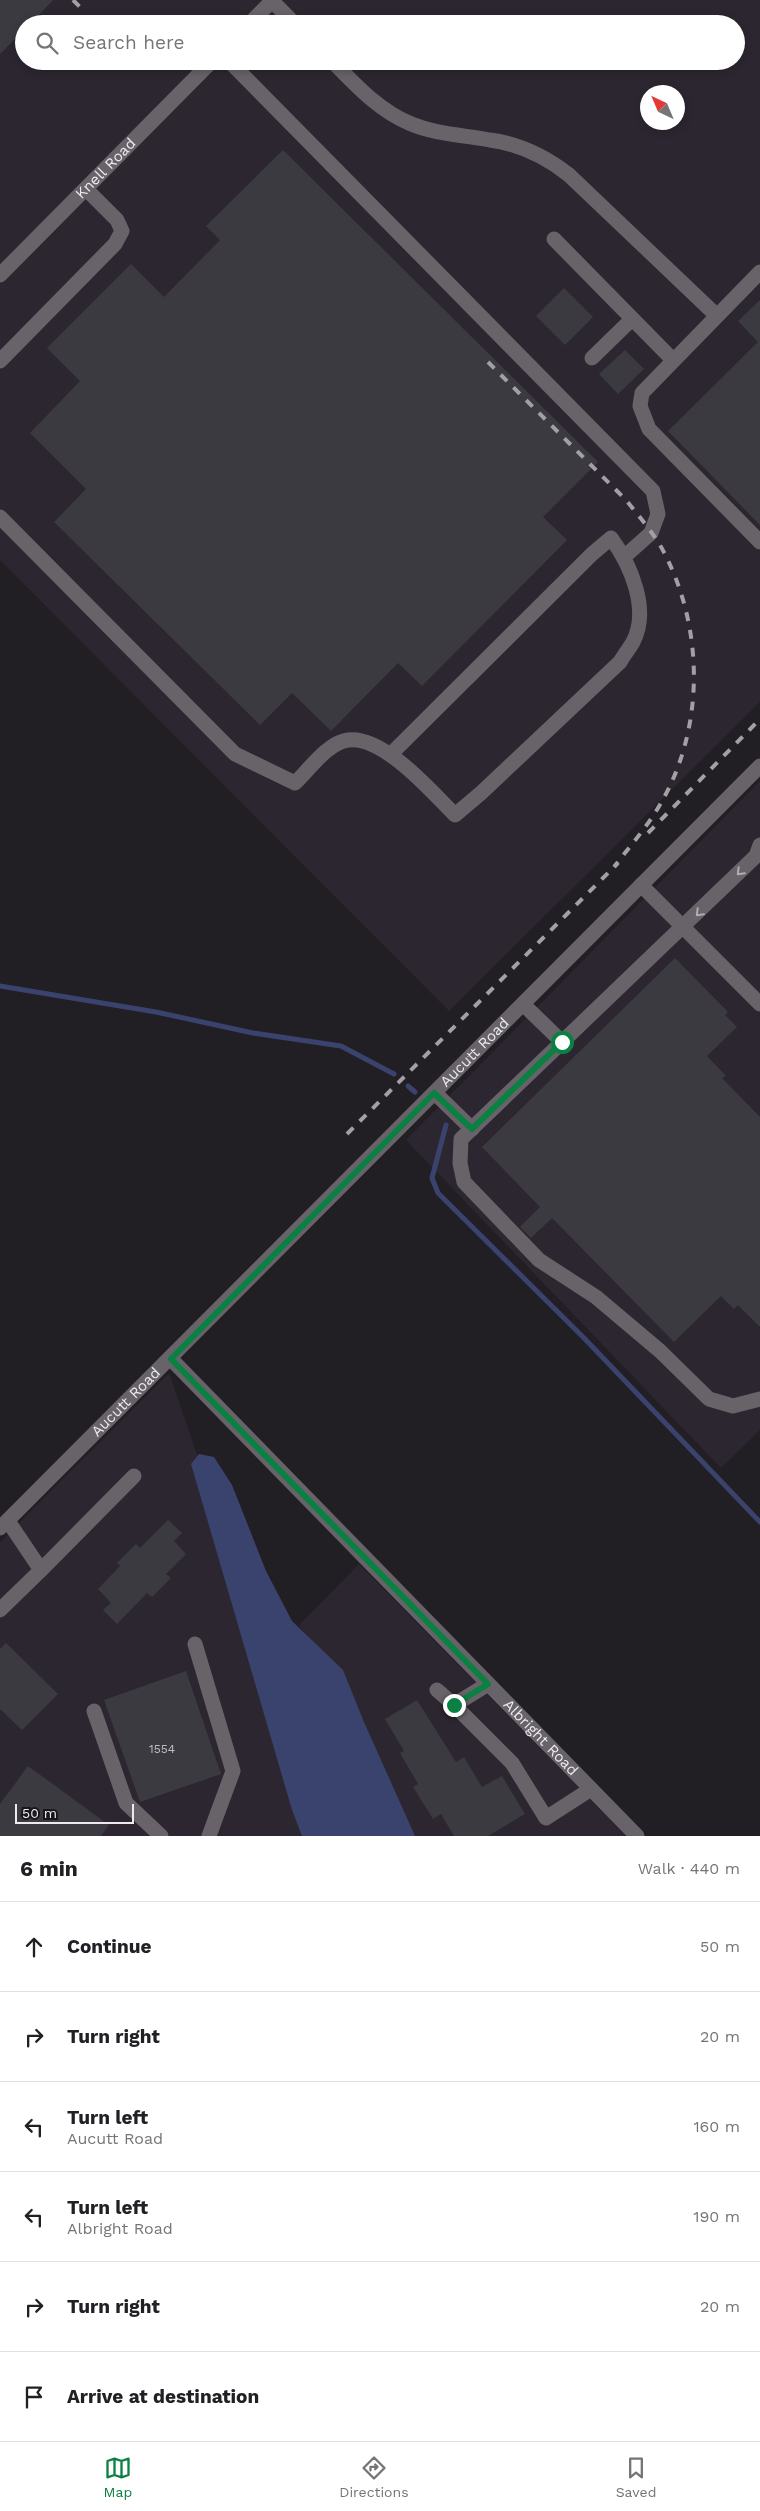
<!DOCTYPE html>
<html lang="en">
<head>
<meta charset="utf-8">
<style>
  :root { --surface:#fff; --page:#f6f6f6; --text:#202124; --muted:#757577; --line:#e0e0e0; --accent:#0b8043 }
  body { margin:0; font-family:"Work Sans",sans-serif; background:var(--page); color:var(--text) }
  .compass { position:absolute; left:640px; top:85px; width:45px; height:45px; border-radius:50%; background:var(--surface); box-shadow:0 2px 8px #0003; rotate:316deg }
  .scale { position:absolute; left:15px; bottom:12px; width:119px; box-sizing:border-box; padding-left:5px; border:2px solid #eceaee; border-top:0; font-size:14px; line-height:18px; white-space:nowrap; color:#eceaee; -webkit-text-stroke:4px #18161a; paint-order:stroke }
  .stop { position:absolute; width:15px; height:15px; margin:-11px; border:4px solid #0b8043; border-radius:50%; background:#fff }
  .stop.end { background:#0b8043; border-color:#fff; box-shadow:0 1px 5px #0008 }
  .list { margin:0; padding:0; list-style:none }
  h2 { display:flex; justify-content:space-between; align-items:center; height:65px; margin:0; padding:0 20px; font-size:21px }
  h2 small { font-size:16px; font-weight:400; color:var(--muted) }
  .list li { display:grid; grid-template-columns:32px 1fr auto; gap:15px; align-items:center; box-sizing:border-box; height:90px; padding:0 20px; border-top:1px solid var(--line) }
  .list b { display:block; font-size:19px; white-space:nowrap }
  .list p { margin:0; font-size:16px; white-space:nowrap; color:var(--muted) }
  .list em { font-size:16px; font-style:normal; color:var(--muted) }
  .icon { flex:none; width:28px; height:28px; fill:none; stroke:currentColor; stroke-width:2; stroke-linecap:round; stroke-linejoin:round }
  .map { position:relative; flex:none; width:760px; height:1836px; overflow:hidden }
  .search { position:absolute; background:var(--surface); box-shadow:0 2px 8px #0003; left:15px; right:15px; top:15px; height:55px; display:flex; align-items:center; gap:12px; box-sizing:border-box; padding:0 18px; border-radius:28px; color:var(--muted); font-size:19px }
  .sheet { height:605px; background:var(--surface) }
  nav { display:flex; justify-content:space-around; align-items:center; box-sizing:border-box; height:70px; border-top:1px solid var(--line); background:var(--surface); font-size:14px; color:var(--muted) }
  nav a { display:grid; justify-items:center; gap:2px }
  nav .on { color:var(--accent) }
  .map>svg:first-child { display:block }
  .built { fill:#2c2630; fill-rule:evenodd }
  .water { fill:#39436d }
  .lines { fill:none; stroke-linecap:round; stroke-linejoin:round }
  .stream { stroke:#39436d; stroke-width:5 }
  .building { fill:#3b3a40 }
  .minor { stroke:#676369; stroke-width:15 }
  .rail { stroke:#a2a0a4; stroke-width:4; stroke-dasharray:9 9; stroke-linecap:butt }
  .oneway { stroke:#b0adb2 }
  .route { stroke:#0b8043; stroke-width:6 }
  .labels { text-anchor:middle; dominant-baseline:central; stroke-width:4; stroke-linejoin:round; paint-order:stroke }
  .number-label { font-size:12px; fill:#c0bec2 }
  .street-label { font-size:15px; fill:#eceaee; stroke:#18161a }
</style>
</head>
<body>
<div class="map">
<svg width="760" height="1836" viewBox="0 0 760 1836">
  <rect width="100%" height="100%" fill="#221f24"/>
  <g class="built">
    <path d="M0,0H760V702L449,1011L0,560ZM24,24H736V61H24ZM648,92H678V122H648Z"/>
    <polygon points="760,781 760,1430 721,1468 406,1140"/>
    <polygon points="169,1373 259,1635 311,1836 0,1836 0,1542"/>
    <polygon points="359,1564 626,1836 399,1836 348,1692 299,1625"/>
  </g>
  <polygon class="water" points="199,1454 214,1457 232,1485 266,1571 292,1621 343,1670 364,1722 415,1836 302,1836 292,1810 191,1464"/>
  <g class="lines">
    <g class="stream">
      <polyline points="0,986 156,1012 253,1033 341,1046 394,1074"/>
      <polyline points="408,1086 415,1092"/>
      <polyline points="446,1125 432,1178 438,1193 584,1338 760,1522"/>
    </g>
  </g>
  <g class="building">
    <polygon points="0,0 53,0 30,24 24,24 24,30 0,54"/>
    <polygon points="283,150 598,462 543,517 567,540 422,686 398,663 331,731 292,693 260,725 54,522 86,489 30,433 80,381 47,348 131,264 164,297 220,240 206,226"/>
    <polygon points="564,288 593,317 565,345 536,316"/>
    <polygon points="760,300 760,525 668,431 758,342 738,321"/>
    <polygon points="625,350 644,369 618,394 599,374"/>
    <polygon points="675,958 728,1012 725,1015 737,1027 707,1056 726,1076 722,1078 760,1117 760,1327 738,1305 734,1309 721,1296 674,1342 552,1218 531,1238 520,1227 540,1207 482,1147"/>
    <polygon points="168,1520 182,1533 174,1541 186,1554 166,1574 171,1578 152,1597 147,1593 117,1624 103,1610 111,1603 98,1589 120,1566 117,1563 136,1544 140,1548"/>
    <polygon points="6,1643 58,1694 22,1730 0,1709 0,1649"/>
    <polygon points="186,1671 221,1774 140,1802 104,1700"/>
    <polygon points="417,1700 456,1762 464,1757 482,1787 502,1776 525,1814 488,1836 454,1836 441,1814 433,1819 413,1787 418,1784 400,1753 404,1751 385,1719"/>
    <polygon points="28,1766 109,1825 101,1836 0,1836 0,1804"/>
  </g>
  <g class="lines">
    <g class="minor">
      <polyline points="272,1 295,24"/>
      <polyline points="249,24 273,0"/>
      <polyline points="229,61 653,491 658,514 651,533 624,557"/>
      <path d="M332,61C355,84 378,110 409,123C434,134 463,135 490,140C520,144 546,157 569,175L716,315"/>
      <polyline points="554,239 673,360"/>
      <polyline points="760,272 642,393 640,406 649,429 760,542"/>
      <path id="s1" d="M0,275L212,61"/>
      <polyline points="592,358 632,319"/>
      <polyline points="0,361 115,244 122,231 117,220 86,189"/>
      <path d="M0,517L235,754L295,783C309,770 327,743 348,740C383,735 432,792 455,815L481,793L620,662C624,655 629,649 633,642C650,610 631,565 611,538L592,554L391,754"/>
      <polyline points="760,845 756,856 461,1139 460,1163 464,1182 539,1260 596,1297 660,1351 709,1399 733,1406 760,1399"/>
      <polyline points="641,885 760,1004"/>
      <polyline points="523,1004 562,1042"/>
      <polyline points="435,1093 472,1129"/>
      <path id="s2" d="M171,1359L637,1836"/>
      <path id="s3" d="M0,1528L760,766"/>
      <polyline points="41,1570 134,1476"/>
      <polyline points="0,1610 41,1570 8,1521"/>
      <polyline points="195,1644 233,1771 209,1836"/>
      <polyline points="488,1684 454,1705 512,1763 546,1818 591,1789"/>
      <polyline points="437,1690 454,1705"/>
      <polyline points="94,1711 126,1803 161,1836"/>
    </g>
    <g class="rail">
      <polyline points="73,0 82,9"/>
      <path d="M488,362L626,500C638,515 650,529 660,545C704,623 706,725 661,803C648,826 630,846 614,867"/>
      <polyline points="648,833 760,719"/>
      <polyline points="347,1134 618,863"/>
    </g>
  </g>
  <defs><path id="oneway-chevron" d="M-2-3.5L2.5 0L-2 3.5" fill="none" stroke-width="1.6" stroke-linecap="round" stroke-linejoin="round" transform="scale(1.25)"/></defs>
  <g class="oneway">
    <use href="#oneway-chevron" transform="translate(740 872) rotate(135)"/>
    <use href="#oneway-chevron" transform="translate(699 913) rotate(135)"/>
  </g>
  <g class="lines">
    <polyline class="route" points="454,1705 488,1684 171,1359 434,1093 472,1129 562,1042"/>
  </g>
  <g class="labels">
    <g class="number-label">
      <text x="162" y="1749">1554</text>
    </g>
    <g class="street-label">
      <text stroke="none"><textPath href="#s1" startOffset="150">Knell Road</textPath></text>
      <text stroke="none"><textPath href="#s3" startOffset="672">Aucutt Road</textPath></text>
      <text stroke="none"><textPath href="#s3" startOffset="178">Aucutt Road</textPath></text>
      <text stroke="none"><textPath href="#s2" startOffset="529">Albright Road</textPath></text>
    </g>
  </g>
</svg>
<svg class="compass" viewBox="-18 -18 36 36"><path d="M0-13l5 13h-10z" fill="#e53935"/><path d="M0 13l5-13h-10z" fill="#757577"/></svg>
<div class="scale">50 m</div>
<div class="stop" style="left:562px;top:1042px"></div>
<div class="stop end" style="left:454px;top:1705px"></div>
<div class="search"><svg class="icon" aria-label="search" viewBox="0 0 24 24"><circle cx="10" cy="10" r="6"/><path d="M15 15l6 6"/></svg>Search here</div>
</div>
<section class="sheet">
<h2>6 min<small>Walk · 440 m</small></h2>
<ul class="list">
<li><svg class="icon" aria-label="ahead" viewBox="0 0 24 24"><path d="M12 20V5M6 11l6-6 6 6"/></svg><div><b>Continue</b></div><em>50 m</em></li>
<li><svg class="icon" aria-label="right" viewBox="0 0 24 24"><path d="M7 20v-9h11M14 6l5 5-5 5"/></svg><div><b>Turn right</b></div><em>20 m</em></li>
<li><svg class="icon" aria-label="left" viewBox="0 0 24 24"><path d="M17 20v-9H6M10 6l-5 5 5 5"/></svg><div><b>Turn left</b><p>Aucutt Road</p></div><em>160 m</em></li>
<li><svg class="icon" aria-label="left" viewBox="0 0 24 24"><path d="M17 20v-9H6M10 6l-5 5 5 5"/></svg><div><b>Turn left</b><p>Albright Road</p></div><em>190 m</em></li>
<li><svg class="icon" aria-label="right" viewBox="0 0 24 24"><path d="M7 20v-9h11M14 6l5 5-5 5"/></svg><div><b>Turn right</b></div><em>20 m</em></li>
<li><svg class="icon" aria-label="arrive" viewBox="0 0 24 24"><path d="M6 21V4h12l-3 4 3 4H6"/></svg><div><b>Arrive at destination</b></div></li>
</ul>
</section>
<nav>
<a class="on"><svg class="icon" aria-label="map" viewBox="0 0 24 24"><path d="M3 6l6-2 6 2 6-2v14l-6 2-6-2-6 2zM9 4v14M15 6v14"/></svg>Map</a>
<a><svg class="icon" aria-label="directions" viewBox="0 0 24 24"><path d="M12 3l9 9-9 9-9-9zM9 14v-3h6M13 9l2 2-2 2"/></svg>Directions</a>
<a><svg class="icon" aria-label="saved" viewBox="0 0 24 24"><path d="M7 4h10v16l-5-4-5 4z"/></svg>Saved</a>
</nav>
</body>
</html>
